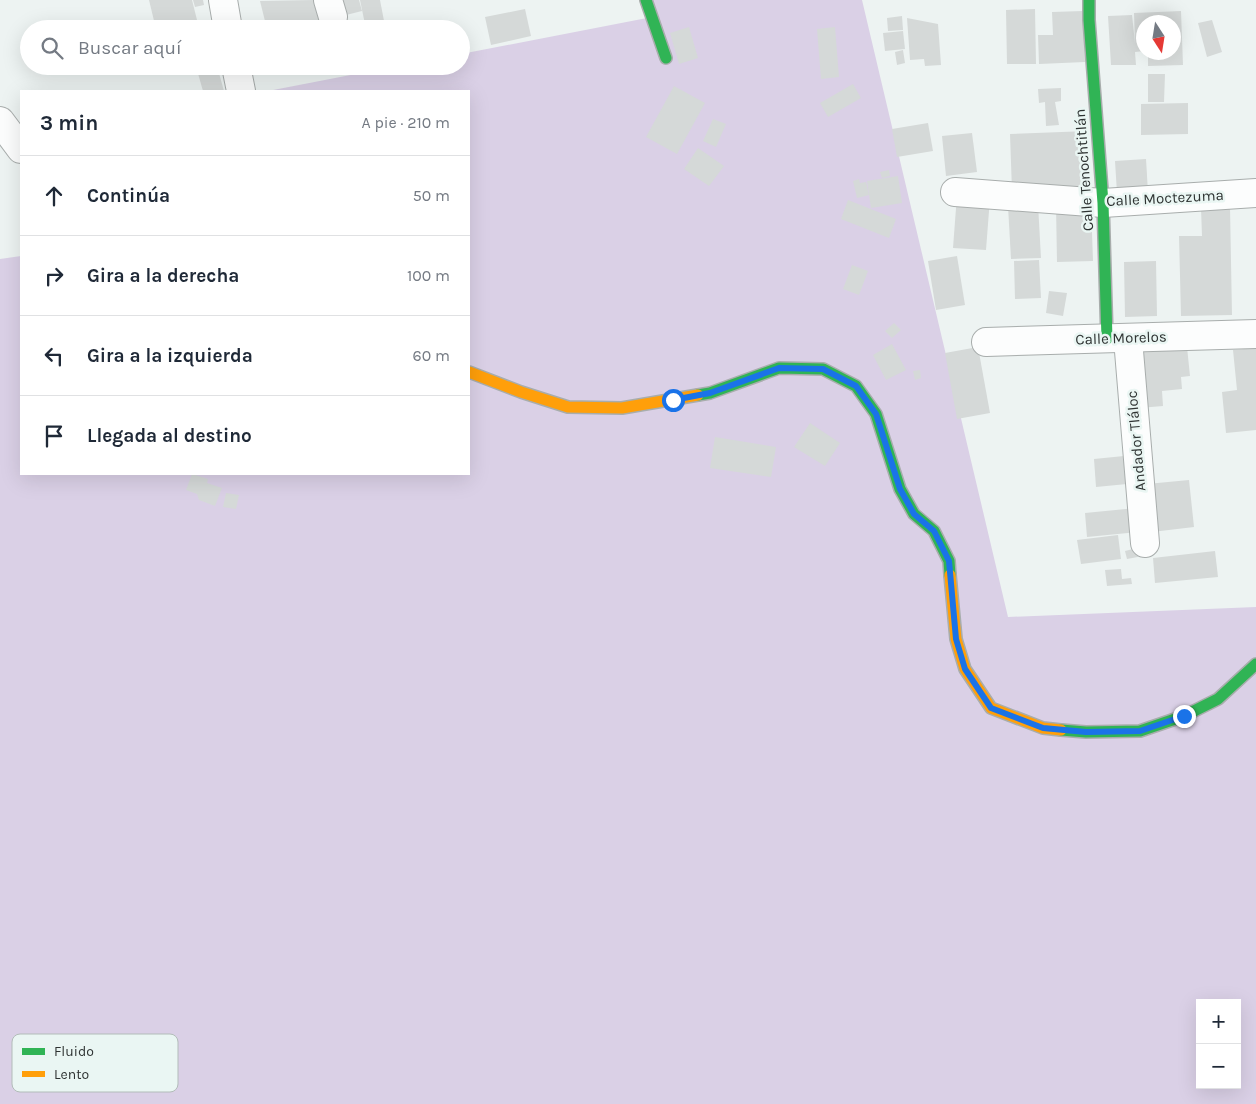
<!DOCTYPE html>
<html lang="es">
<head>
<meta charset="utf-8">
<style>
  :root { --surface:#fff; --page:#f2f2f3; --text:#1f2937; --muted:#747a83; --line:#e0e1e3 }
  body { margin:0; font-family:Karla,sans-serif; background:var(--page); color:var(--text) }
  .controls { position:absolute; right:15px; bottom:15px; display:grid; overflow:hidden; border-radius:0px; box-shadow:0 5px 20px #0002 }
  .controls button { width:45px; height:45px; display:grid; place-items:center; padding:0; border:0; border-bottom:1px solid var(--line); background:var(--surface); color:var(--text); font:25px sans-serif }
  .compass { position:absolute; left:1136px; top:15px; width:45px; height:45px; border-radius:50%; background:var(--surface); box-shadow:0 5px 20px #0002; rotate:168deg }
  .stop { position:absolute; width:15px; height:15px; margin:-11px; border:4px solid #1a73e8; border-radius:50%; background:#fff }
  .stop.end { background:#1a73e8; border-color:#fff; box-shadow:0 1px 5px #0008 }
  .list { margin:0; padding:0; list-style:none }
  h2 { display:flex; justify-content:space-between; align-items:center; height:65px; margin:0; padding:0 20px; font-size:21px }
  h2 small { font-size:16px; font-weight:400; color:var(--muted) }
  .list li { display:grid; grid-template-columns:32px 1fr auto; gap:15px; align-items:center; box-sizing:border-box; height:80px; padding:0 20px; border-top:1px solid var(--line) }
  .list b { display:block; font-size:19px; white-space:nowrap }
  .list em { font-size:16px; font-style:normal; color:var(--muted) }
  .icon { flex:none; width:28px; height:28px; fill:none; stroke:currentColor; stroke-width:2; stroke-linecap:round; stroke-linejoin:round }
  .map { position:relative; flex:none; width:1256px; height:1104px; overflow:hidden }
  .search { position:absolute; background:var(--surface); box-shadow:0 5px 20px #0002; left:20px; top:20px; width:450px; height:55px; display:flex; align-items:center; gap:12px; box-sizing:border-box; padding:0 18px; border-radius:28px; color:var(--muted); font-size:19px }
  .panel { position:absolute; background:var(--surface); box-shadow:0 5px 20px #0002; left:20px; top:90px; width:450px; height:385px; border-radius:0px }
  .map>svg:first-child { display:block }
  .forest { fill:#dad0e6; fill-rule:evenodd }
  .building { fill:#d5d9d8 }
  .lines { fill:none; stroke-linecap:round; stroke-linejoin:round }
  .street-casing { stroke:#a8adac; stroke-width:30 }
  .fast-casing { stroke:#a8adac; stroke-width:14 }
  .slow-casing { stroke:#a8adac; stroke-width:14 }
  .street { stroke:#fcfdfd; stroke-width:28 }
  .fast { stroke:#30b455; stroke-width:11 }
  .slow { stroke:#ff9f0a; stroke-width:11 }
  .route { stroke:#1a73e8; stroke-width:6 }
  .labels { text-anchor:middle; dominant-baseline:central; stroke-width:5; stroke-linejoin:round; paint-order:stroke }
  .street-label { font-size:15px; fill:#2e3332; stroke:#eaf6f3 }
  .key { fill:#eaf6f3; stroke:#b2bcb9; stroke-width:1 }
  .key-label { font-size:14px; fill:#2e3332 }
</style>
</head>
<body>
<div class="map">
<svg width="1256" height="1104" viewBox="0 0 1256 1104">
  <rect width="100%" height="100%" fill="#edf3f2"/>
  <path class="forest" d="M647,0H862L1008,617L1256,607V1104H0V259L21,256V474H469V91H268L397,66H461V54L647,18ZM1200,1003H1237V1085H1200Z"/>
  <g class="building">
    <polygon points="149,0 192,0 197,20 165,29 156,29"/>
    <polygon points="193,0 203,0 204,5 195,7"/>
    <polygon points="314,0 319,23 293,29 267,29 260,1"/>
    <polygon points="333,0 359,0 362,11 338,17"/>
    <polygon points="360,0 380,0 385,26 366,29"/>
    <polygon points="525,9 531,36 491,45 485,17"/>
    <polygon points="1035,9 1036,64 1007,64 1006,10"/>
    <polygon points="1083,11 1085,62 1039,64 1038,35 1053,35 1052,12"/>
    <polygon points="1181,11 1183,65 1148,66 1148,52 1174,52 1174,22 1144,22 1144,51 1135,52 1136,65 1111,65 1108,16 1132,15 1135,43 1134,13"/>
    <polygon points="902,16 903,30 888,31 887,18"/>
    <polygon points="907,18 938,24 941,65 925,66 924,59 910,60"/>
    <polygon points="1212,20 1222,52 1207,57 1198,23"/>
    <polygon points="689,27 698,58 679,64 670,33"/>
    <polygon points="835,27 839,77 821,79 817,29"/>
    <polygon points="903,31 905,49 885,51 883,33"/>
    <polygon points="903,50 905,63 897,65 895,52"/>
    <polygon points="210,66 217,66 224,91 203,91 197,70"/>
    <polygon points="345,66 381,66 381,67 347,74"/>
    <polygon points="1148,74 1165,74 1164,102 1148,102"/>
    <polygon points="853,84 861,98 828,117 820,103"/>
    <polygon points="674,86 705,103 677,154 646,137"/>
    <polygon points="1061,88 1061,101 1055,102 1059,125 1046,126 1045,102 1039,103 1038,89"/>
    <polygon points="1188,103 1188,134 1141,135 1141,104"/>
    <polygon points="713,119 726,124 716,147 703,141"/>
    <polygon points="928,123 933,151 897,157 892,129"/>
    <polygon points="1088,131 1090,188 1012,191 1010,134"/>
    <polygon points="972,133 977,172 946,176 942,136"/>
    <polygon points="698,148 724,166 709,186 684,169"/>
    <polygon points="1146,159 1148,192 1117,193 1115,161"/>
    <polygon points="889,170 890,176 882,178 880,172"/>
    <polygon points="898,176 902,203 871,208 867,181"/>
    <polygon points="859,179 860,183 866,182 869,195 857,198 853,181"/>
    <polygon points="957,195 990,198 986,250 953,248"/>
    <polygon points="848,200 896,219 889,238 841,219"/>
    <polygon points="1038,204 1041,258 1011,259 1008,206"/>
    <polygon points="1091,204 1093,261 1057,262 1056,205"/>
    <polygon points="1230,207 1232,315 1181,316 1179,236 1202,236 1201,208"/>
    <polygon points="957,256 965,305 936,310 928,261"/>
    <polygon points="1039,260 1041,298 1015,299 1014,261"/>
    <polygon points="1156,261 1157,316 1125,317 1124,262"/>
    <polygon points="852,265 868,271 859,295 843,289"/>
    <polygon points="1049,291 1067,293 1063,316 1046,313"/>
    <polygon points="894,323 901,330 892,338 885,331"/>
    <polygon points="892,344 906,370 886,380 873,355"/>
    <polygon points="978,347 990,413 957,419 945,353"/>
    <polygon points="1187,347 1190,376 1181,377 1182,389 1162,391 1163,406 1139,408 1133,353"/>
    <polygon points="1256,348 1256,430 1226,433 1222,392 1237,390 1233,350"/>
    <polygon points="920,370 921,378 915,380 913,371"/>
    <polygon points="810,423 840,443 825,466 794,447"/>
    <polygon points="715,437 776,447 771,477 710,468"/>
    <polygon points="1124,456 1127,484 1096,487 1094,459"/>
    <polygon points="192,474 208,479 207,483 222,488 215,506 199,500 197,494 186,490"/>
    <polygon points="1189,480 1194,527 1152,532 1147,484"/>
    <polygon points="226,493 239,495 236,509 223,507"/>
    <polygon points="1136,508 1138,532 1087,537 1085,513"/>
    <polygon points="1118,535 1121,559 1081,564 1077,540"/>
    <polygon points="1141,547 1143,556 1127,559 1125,551"/>
    <polygon points="1215,551 1218,577 1155,583 1153,558"/>
    <polygon points="1121,569 1122,579 1131,578 1132,584 1107,586 1105,570"/>
  </g>
  <g class="lines">
    <g class="street-casing">
      <g id="street">
        <polyline points="223,0 228,29"/>
        <polyline points="328,0 333,17"/>
        <polyline points="236,66 241,91"/>
        <polyline points="0,121 21,149"/>
        <polyline points="955,192 1103,203 1256,193"/>
        <polyline points="1128,339 1145,543"/>
        <polyline points="986,342 1256,334"/>
      </g>
    </g>
    <g class="fast-casing">
      <g id="fast">
        <polyline points="646,0 666,58"/>
        <polyline points="1089,0 1089,20 1103,203 1107,339"/>
        <polyline points="698,395 710,393 779,368 823,369 856,386 876,414 900,489 914,514 934,531 949,561 950,575"/>
        <polyline points="1061,730 1086,732 1140,731 1184,716 1218,699 1256,664"/>
      </g>
    </g>
    <g class="slow-casing">
      <g id="slow">
        <polyline points="469,372 521,392 568,407 622,408 698,395"/>
        <polyline points="950,575 956,639 965,669 991,708 1043,728 1061,730"/>
      </g>
    </g>
    <use href="#street" class="street"/>
    <use href="#fast" class="fast"/>
    <use href="#slow" class="slow"/>
  </g>
  <g class="lines">
    <polyline class="route" points="673,400 710,393 779,368 823,369 856,386 876,414 900,489 914,514 934,531 949,561 956,639 965,669 991,708 1043,728 1086,732 1140,731 1184,716"/>
  </g>
  <g class="labels">
    <g class="street-label">
      <text transform="translate(1084 170) rotate(-94)">Calle Tenochtitlán</text>
      <text transform="translate(1165 198) rotate(-3)">Calle Moctezuma</text>
      <text transform="translate(1121 338) rotate(-2)">Calle Morelos</text>
      <text transform="translate(1136 441) rotate(-95)">Andador Tláloc</text>
    </g>
  </g>
  <rect x="12" y="1034" width="166" height="58" rx="8" class="key"/>
  <rect x="22" y="1048" width="23" height="7" fill="#30b455"/>
  <rect x="22" y="1071" width="23" height="6" fill="#ff9f0a"/>
  <g class="key-label">
    <text x="54" y="1056">Fluido</text>
    <text x="54" y="1079">Lento</text>
  </g>
</svg>
<div class="controls">
<button>+</button>
<button>−</button>
</div>
<svg class="compass" viewBox="-18 -18 36 36"><path d="M0-13l5 13h-10z" fill="#e53935"/><path d="M0 13l5-13h-10z" fill="#747a83"/></svg>
<div class="stop" style="left:673px;top:400px"></div>
<div class="stop end" style="left:1184px;top:716px"></div>
<div class="search"><svg class="icon" aria-label="search" viewBox="0 0 24 24"><circle cx="10" cy="10" r="6"/><path d="M15 15l6 6"/></svg>Buscar aquí</div>
<section class="panel">
<h2>3 min<small>A pie · 210 m</small></h2>
<ul class="list">
<li><svg class="icon" aria-label="ahead" viewBox="0 0 24 24"><path d="M12 20V5M6 11l6-6 6 6"/></svg><div><b>Continúa</b></div><em>50 m</em></li>
<li><svg class="icon" aria-label="right" viewBox="0 0 24 24"><path d="M7 20v-9h11M14 6l5 5-5 5"/></svg><div><b>Gira a la derecha</b></div><em>100 m</em></li>
<li><svg class="icon" aria-label="left" viewBox="0 0 24 24"><path d="M17 20v-9H6M10 6l-5 5 5 5"/></svg><div><b>Gira a la izquierda</b></div><em>60 m</em></li>
<li><svg class="icon" aria-label="arrive" viewBox="0 0 24 24"><path d="M6 21V4h12l-3 4 3 4H6"/></svg><div><b>Llegada al destino</b></div></li>
</ul>
</section>
</div>
</body>
</html>
